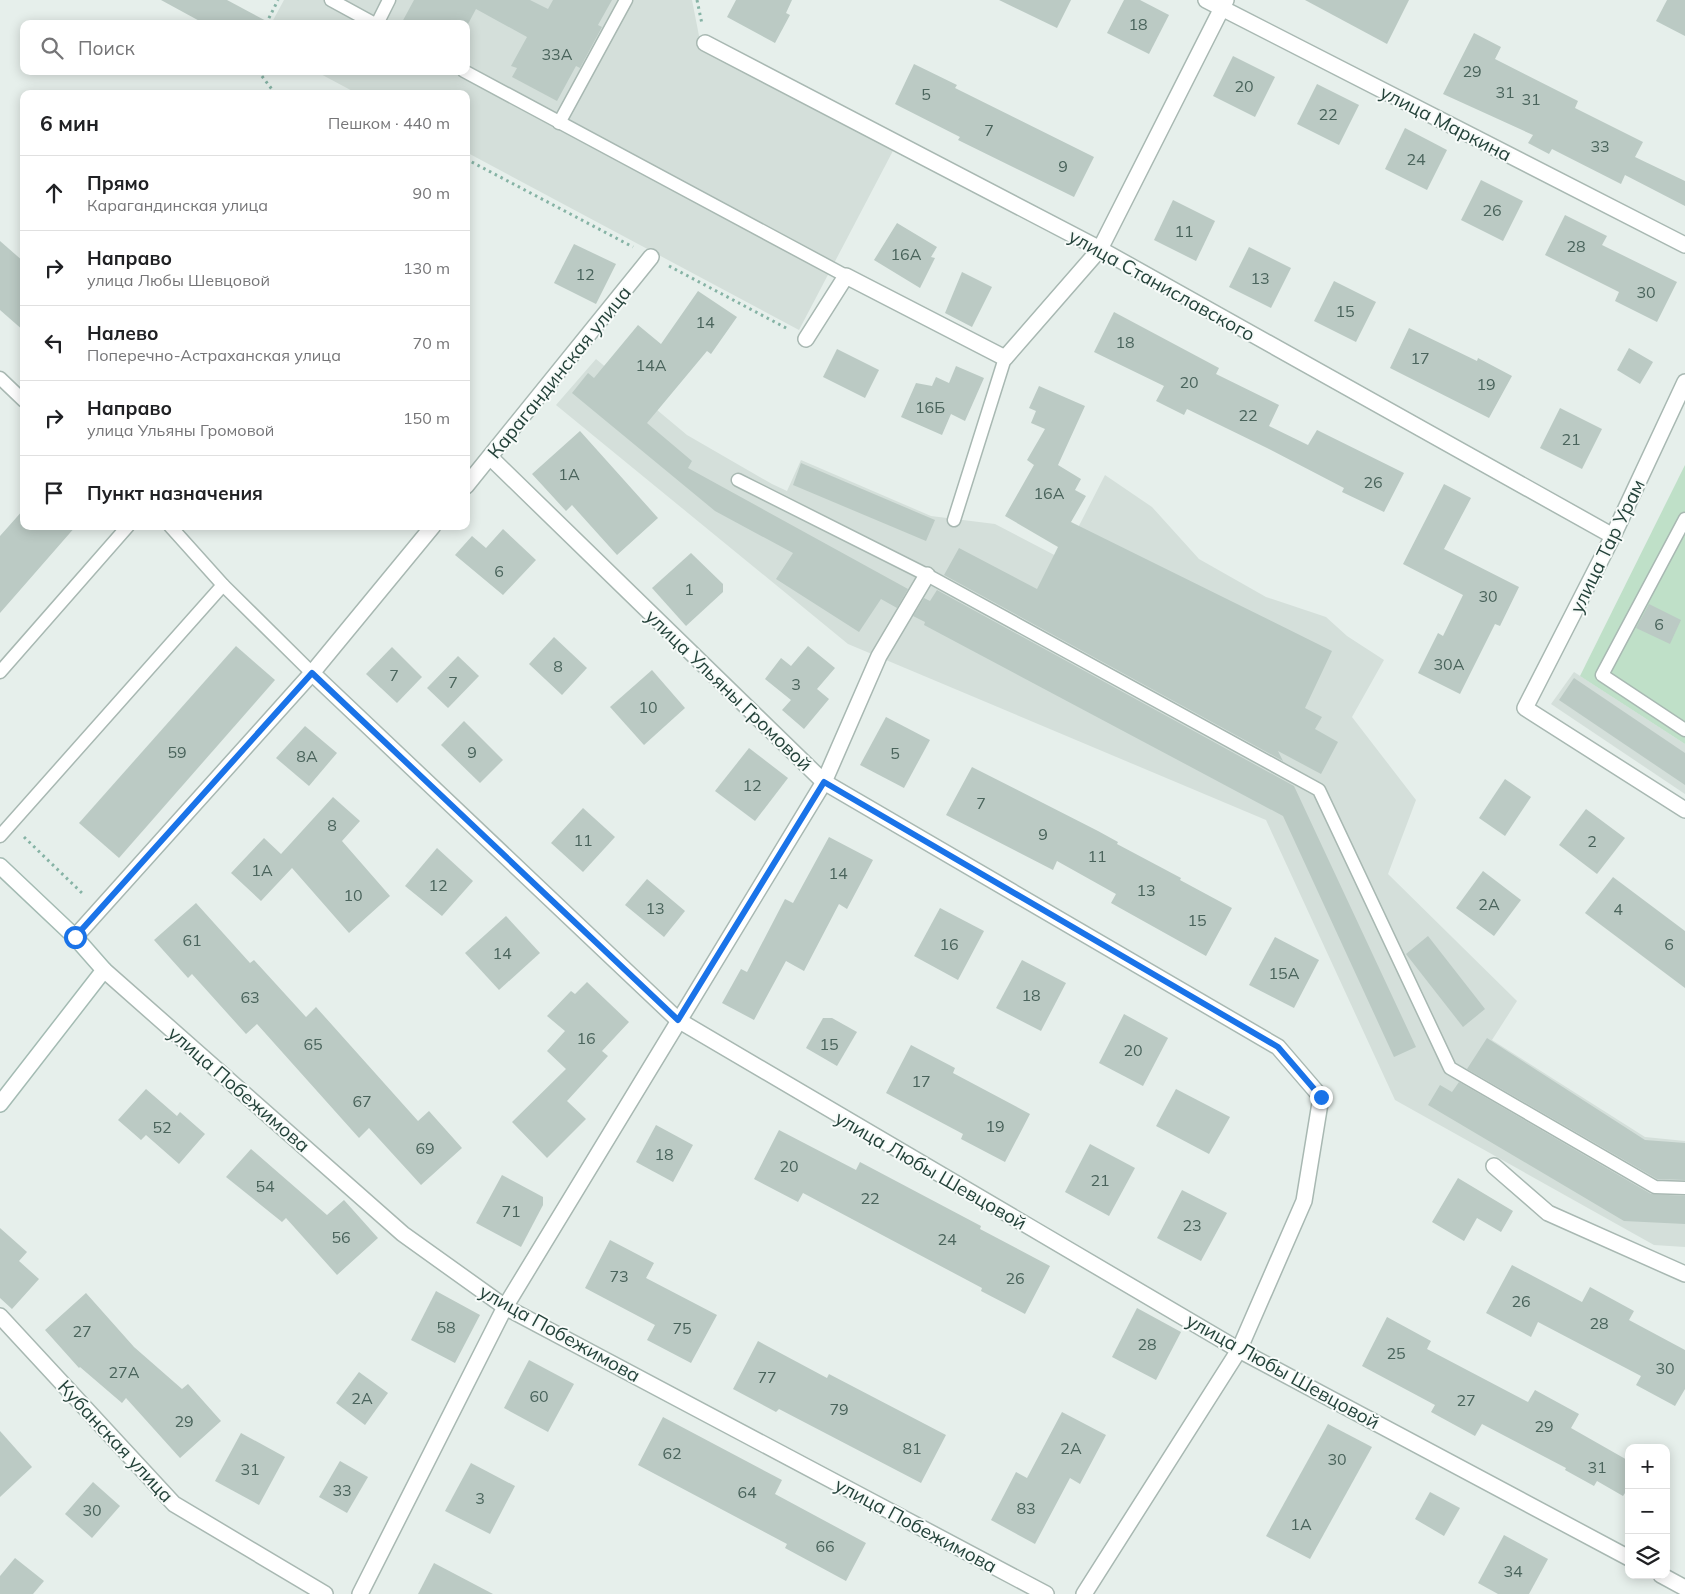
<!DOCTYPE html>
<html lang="ru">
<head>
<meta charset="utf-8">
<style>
  :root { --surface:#fff; --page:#f2f2f2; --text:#202124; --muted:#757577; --line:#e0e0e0 }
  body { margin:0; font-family:Mulish,sans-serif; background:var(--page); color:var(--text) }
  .controls { position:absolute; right:15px; bottom:15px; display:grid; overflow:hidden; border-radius:10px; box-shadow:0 2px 12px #0003 }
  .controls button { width:45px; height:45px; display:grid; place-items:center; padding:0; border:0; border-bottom:1px solid var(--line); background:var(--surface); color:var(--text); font:25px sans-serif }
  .stop { position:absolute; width:15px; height:15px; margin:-11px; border:4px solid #1a73e8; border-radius:50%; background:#fff }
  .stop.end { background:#1a73e8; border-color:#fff; box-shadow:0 1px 5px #0008 }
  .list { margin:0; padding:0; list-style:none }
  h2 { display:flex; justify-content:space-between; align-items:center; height:65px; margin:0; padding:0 20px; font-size:21px }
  h2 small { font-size:16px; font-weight:400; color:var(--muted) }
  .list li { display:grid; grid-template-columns:32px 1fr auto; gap:15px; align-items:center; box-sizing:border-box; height:75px; padding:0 20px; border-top:1px solid var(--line) }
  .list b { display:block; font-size:19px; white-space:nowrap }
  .list p { margin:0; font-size:16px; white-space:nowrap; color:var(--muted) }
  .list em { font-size:16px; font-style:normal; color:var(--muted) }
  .icon { flex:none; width:28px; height:28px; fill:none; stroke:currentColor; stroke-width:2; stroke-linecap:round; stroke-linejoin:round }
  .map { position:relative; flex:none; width:1685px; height:1594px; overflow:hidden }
  .search { position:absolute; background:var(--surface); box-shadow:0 2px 12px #0003; left:20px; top:20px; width:450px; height:55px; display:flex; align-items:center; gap:12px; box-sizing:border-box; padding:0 18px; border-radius:10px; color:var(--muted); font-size:19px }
  .panel { position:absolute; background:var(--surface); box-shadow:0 2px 12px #0003; left:20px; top:90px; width:450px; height:440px; border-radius:10px }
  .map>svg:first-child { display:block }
  .built { fill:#d4dfda }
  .green { fill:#bfe0c8 }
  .building { fill:#bbcac4 }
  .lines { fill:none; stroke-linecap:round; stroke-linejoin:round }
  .lane-casing { stroke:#a8b8b2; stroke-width:15 }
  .street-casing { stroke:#a8b8b2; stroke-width:18 }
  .secondary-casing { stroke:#a4bbb3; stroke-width:18 }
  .path { stroke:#86b3a5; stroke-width:3; stroke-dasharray:2.5 4; stroke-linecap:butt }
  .lane { stroke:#fff; stroke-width:12 }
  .street { stroke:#fff; stroke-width:15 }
  .secondary { stroke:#fff; stroke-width:15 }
  .route { stroke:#1a73e8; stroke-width:6 }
  .labels { text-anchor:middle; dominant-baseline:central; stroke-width:4; stroke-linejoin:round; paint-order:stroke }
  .number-label { font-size:16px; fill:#4a645c }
  .street-label { font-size:19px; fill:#24423a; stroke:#f7fbf9 }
</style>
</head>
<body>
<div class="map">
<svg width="1685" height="1594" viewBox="0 0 1685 1594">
  <rect width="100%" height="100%" fill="#e6efeb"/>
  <g class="built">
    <polygon points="284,0 692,0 701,46 895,147 799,330 466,152 466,94 358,94 315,71 466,71 466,24 271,24"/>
    <polygon points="596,359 687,435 772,484 787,491 801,460 931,516 995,524 1062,559 1105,475 1152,507 1199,559 1266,597 1326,617 1347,636 1384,660 1352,717 1416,800 1388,874 1517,1001 1492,1040 1645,1137 1685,1141 1685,1247 1654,1245 1395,1100 1266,820 848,644 556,405"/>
    <polygon points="1574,672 1685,744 1685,794 1551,704"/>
  </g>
  <polygon class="green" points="1685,465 1685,744 1580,676"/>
  <g class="building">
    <polygon points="161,0 227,0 272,24 205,24"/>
    <polygon points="414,0 530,0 548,9 553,0 612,0 598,25 602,27 580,68 576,66 557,101 512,77 517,68 511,66 527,37 476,9 468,24 401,24"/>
    <polygon points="736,0 792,0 786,13 790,15 775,43 727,17"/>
    <polygon points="999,0 1071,0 1057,28"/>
    <polygon points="1124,0 1140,0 1169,15 1149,54 1107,33"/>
    <polygon points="1305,0 1409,0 1387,44"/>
    <polygon points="1667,0 1685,0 1685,36 1656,21"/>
    <polygon points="1474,33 1501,47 1495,59 1578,101 1575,108 1643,142 1635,157 1685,181 1685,206 1625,175 1621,184 1552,149 1549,154 1528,143 1533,135 1443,94"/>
    <polygon points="1233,56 1275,77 1255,117 1213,96"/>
    <polygon points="914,64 957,85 955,88 1094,157 1074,197 958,140 960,137 895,104"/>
    <polygon points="1317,84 1359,105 1339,145 1297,124"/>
    <polygon points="1405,128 1447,150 1427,190 1385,169"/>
    <polygon points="1481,180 1523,201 1503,241 1461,220"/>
    <polygon points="1173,200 1215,221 1196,261 1154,240"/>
    <polygon points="1565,215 1607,236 1602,245 1677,282 1657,322 1615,301 1619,292 1545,255"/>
    <polygon points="897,223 937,247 931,257 935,258 920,288 874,260"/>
    <polygon points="0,241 24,262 24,331 0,310"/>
    <polygon points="574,244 616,264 596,304 554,283"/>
    <polygon points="1249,247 1291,268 1271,308 1229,287"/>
    <polygon points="962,272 992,287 972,327 945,313"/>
    <polygon points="1334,281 1376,302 1356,342 1314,321"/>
    <polygon points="698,291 737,317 711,354 707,351 647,423 692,461 688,468 908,589 897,608 881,599 859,632 776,579 793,553 715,511 572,393 588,373 594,378 638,325 661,344"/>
    <polygon points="1114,312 1219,368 1216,374 1279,405 1269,426 1308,445 1317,430 1404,473 1384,512 1342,492 1344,488 1267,448 1187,409 1184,415 1156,401 1164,386 1094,352"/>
    <polygon points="1409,328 1477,361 1478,358 1512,376 1489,418 1390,368"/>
    <polygon points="1629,348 1653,362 1640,384 1617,370"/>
    <polygon points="837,349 879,370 865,398 823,377"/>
    <polygon points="956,366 984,378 965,421 951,414 942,435 901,417 916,383 932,386 936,377 949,383"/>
    <polygon points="1039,386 1085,406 1058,465 1081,479 1075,490 1086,496 1071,522 1332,651 1305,708 1322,717 1315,729 1338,742 1321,774 1278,751 1283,761 944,575 959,548 1037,589 1058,547 1005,516 1034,465 1027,460 1045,429 1031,423 1036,411 1029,408"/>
    <polygon points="1560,408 1602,429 1582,469 1540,448"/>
    <polygon points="580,431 658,518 617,555 572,505 566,511 532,474"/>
    <polygon points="801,463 935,520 926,541 793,485"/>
    <polygon points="1444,484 1471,498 1444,549 1519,587 1500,626 1495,624 1460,694 1418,673 1438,633 1443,636 1463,595 1403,564"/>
    <polygon points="24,509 24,526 76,526 0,613 0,536"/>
    <polygon points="503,529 536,560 503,595 455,555 472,536 486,548"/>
    <polygon points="691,553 723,584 723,592 686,626 652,588"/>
    <polygon points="937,590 1294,786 1416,1047 1394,1057 1283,816 924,625 925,622 913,616 924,598 930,601"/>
    <polygon points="1649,604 1681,620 1670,644 1636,628"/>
    <polygon points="554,637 587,668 562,695 529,664"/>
    <polygon points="236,646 275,680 119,858 79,823"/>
    <polygon points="808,646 835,668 817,689 829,699 804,729 782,710 791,700 765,679 781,658 791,666"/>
    <polygon points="392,647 422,677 397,703 366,674"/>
    <polygon points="458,656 479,676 448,708 427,688"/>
    <polygon points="652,670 685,708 644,745 610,707"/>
    <polygon points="1574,678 1685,753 1685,785 1559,700"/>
    <polygon points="886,717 930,740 904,788 860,765"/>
    <polygon points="464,721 503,760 480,783 441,745"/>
    <polygon points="305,726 337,753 309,786 276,758"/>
    <polygon points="749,748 788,778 755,821 715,791"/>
    <polygon points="972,767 1098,831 1118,842 1117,844 1181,878 1180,880 1232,908 1206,956 1111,903 1116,894 1057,861 1053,870 946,815"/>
    <polygon points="1505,779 1531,797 1505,836 1479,818"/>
    <polygon points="333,797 360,821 342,841 390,896 349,933 292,868 261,901 231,873 264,838 281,854"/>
    <polygon points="583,808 615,837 583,872 551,843"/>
    <polygon points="1586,809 1625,838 1597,874 1559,845"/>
    <polygon points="829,837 873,860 847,909 839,904 804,971 786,961 754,1020 722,1003 741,969 747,972 785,899 793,903"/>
    <polygon points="437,848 473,881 442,916 405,886"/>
    <polygon points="1483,871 1521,900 1494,936 1456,908"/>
    <polygon points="1613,877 1685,931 1685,988 1585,913"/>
    <polygon points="647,879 685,911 664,937 625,905"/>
    <polygon points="196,903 250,963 254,960 306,1017 316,1007 418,1121 429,1111 462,1148 421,1185 369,1128 359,1138 257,1024 246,1034 192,974 188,978 154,940"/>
    <polygon points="940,908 984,931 958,980 914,956"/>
    <polygon points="506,916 540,953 499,990 465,953"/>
    <polygon points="1428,936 1485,1009 1463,1027 1406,954"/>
    <polygon points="1275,937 1319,960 1294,1008 1249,985"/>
    <polygon points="1022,960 1066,983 1041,1031 996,1008"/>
    <polygon points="587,982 629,1022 602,1051 608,1056 567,1101 586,1119 547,1158 512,1122 566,1069 547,1051 565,1031 547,1016 571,991 575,994"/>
    <polygon points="1124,1014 1168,1038 1143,1086 1099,1063"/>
    <polygon points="823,1018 832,1018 857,1032 837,1066 806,1048"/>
    <polygon points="1487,1038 1645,1140 1685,1143 1685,1180 1657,1179 1467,1069"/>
    <polygon points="911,1045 955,1068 953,1073 1030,1114 1005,1162 961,1139 963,1134 886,1093"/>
    <polygon points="1459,1082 1651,1194 1685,1196 1685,1224 1624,1221 1428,1105 1440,1085 1452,1092"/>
    <polygon points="146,1089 177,1116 180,1112 205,1134 179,1164 146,1135 141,1140 118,1120"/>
    <polygon points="1176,1089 1230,1117 1209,1154 1156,1126"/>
    <polygon points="656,1125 693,1145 673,1182 636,1162"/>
    <polygon points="779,1130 856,1170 860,1162 981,1226 980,1229 1050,1266 1025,1314 981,1291 982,1288 803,1193 798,1202 754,1179"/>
    <polygon points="1090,1144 1135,1168 1109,1216 1065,1192"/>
    <polygon points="251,1149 327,1215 344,1200 378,1238 337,1275 286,1218 282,1222 226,1177"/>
    <polygon points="502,1175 543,1197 543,1205 521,1247 476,1223"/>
    <polygon points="1458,1178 1513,1211 1501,1232 1477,1218 1464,1241 1432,1222"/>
    <polygon points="1182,1190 1227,1213 1201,1261 1157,1238"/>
    <polygon points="0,1228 27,1252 19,1261 39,1279 12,1309 0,1298"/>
    <polygon points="610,1240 654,1263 646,1278 717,1315 691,1363 647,1340 655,1325 585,1288"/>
    <polygon points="1512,1265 1582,1302 1590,1287 1634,1311 1629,1320 1685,1350 1685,1389 1675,1406 1636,1385 1641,1376 1538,1322 1531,1337 1486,1313"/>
    <polygon points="436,1291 480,1315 455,1363 411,1340"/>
    <polygon points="86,1293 134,1347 182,1389 188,1384 221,1421 180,1458 126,1398 122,1403 80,1367 79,1368 45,1330"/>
    <polygon points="1137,1308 1181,1332 1156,1380 1112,1357"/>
    <polygon points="1387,1317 1431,1341 1427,1349 1528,1402 1535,1390 1579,1414 1571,1428 1629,1461 1629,1487 1623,1496 1597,1481 1594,1486 1565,1470 1566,1468 1482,1424 1475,1436 1431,1412 1435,1405 1362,1366"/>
    <polygon points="758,1341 827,1378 829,1374 946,1435 921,1483 779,1409 776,1412 733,1389"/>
    <polygon points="529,1360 574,1384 548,1432 504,1408"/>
    <polygon points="359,1372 388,1393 365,1425 336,1403"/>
    <polygon points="1062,1412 1106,1435 1080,1484 1070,1478 1035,1544 991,1520 1016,1472 1027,1478"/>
    <polygon points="663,1417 782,1480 775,1494 866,1543 846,1581 785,1548 787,1544 638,1465"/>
    <polygon points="1328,1424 1372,1447 1310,1559 1266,1536"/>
    <polygon points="0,1431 32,1467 0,1497"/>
    <polygon points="241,1433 285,1457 259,1505 215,1481"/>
    <polygon points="340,1461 368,1477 347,1513 319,1497"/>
    <polygon points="471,1463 515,1486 490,1534 445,1511"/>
    <polygon points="93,1482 120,1506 92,1538 65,1514"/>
    <polygon points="1430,1492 1460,1508 1444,1536 1415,1519"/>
    <polygon points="1504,1535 1548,1559 1529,1594 1498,1594 1478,1583"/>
    <polygon points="15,1558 44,1581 33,1594 0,1594 0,1576"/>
    <polygon points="434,1563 493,1594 418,1594"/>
  </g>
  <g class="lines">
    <g class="lane-casing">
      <g id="lane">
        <polyline points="331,0 375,24"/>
        <polyline points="377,24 389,0"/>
        <polyline points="464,71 846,276"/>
        <polyline points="559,123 626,0"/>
        <polyline points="0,378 24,401"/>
        <polyline points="738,480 927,575 1319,790 1450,1068 1655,1187 1685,1188"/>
        <polyline points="1685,519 1602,675 1685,730"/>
        <polyline points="954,520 1005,358"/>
        <polyline points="170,526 223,585 312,673"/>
        <polyline points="0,672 128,526"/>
        <polyline points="0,836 223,585"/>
      </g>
    </g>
    <g class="street-casing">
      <g id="street">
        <polyline points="1206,0 1685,245"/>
        <polyline points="705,43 1100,249 1613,536"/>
        <polyline points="806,339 846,276 1005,358 1100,249 1226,0"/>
        <polyline points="1685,382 1613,536 1525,708 1685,810"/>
        <polyline points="490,457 824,782 1278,1047 1321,1097 1304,1201 1239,1350 1084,1594"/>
        <polyline points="466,486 651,257"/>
        <polyline points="312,673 678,1020 1239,1350 1629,1558"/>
        <polyline points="75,937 312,673 433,526"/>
        <polyline points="104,970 403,1234 505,1307 1046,1594"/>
        <polyline points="1494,1166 1548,1213 1685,1274"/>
        <polyline points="0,1316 174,1504 325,1594"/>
        <polyline points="1661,1575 1685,1588"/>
        <polyline points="360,1594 505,1307 824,782 879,656 927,575"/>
      </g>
    </g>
    <g class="secondary-casing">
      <polyline id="secondary" points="0,866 75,937 104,970 0,1104"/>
    </g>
    <g class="path">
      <polyline points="697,0 702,24"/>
      <polyline points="266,24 278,0"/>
      <polyline points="258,71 274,92 274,94"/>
      <polyline points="274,92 338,92 342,94"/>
      <polyline points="466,159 633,247"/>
      <polyline points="669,266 788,329"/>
      <polyline points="24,837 84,895"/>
    </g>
    <use href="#lane" class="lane"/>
    <use href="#street" class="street"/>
    <use href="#secondary" class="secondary"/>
  </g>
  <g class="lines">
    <polyline class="route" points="75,937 312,673 678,1020 824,782 1278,1047 1321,1097"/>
  </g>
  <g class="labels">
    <g class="number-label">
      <text x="1138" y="24">18</text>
      <text x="557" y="54">33А</text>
      <text x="1472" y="71">29</text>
      <text x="1244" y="86">20</text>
      <text x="1505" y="92">31</text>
      <text x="926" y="94">5</text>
      <text x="1531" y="99">31</text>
      <text x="1328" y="114">22</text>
      <text x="989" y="130">7</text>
      <text x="1600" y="146">33</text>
      <text x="1416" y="159">24</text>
      <text x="1063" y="166">9</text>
      <text x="1492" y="210">26</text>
      <text x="1184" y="231">11</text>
      <text x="1576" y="246">28</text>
      <text x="906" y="254">16А</text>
      <text x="585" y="274">12</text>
      <text x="1260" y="278">13</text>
      <text x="1646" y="292">30</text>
      <text x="1345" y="311">15</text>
      <text x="705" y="322">14</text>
      <text x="1125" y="342">18</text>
      <text x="1420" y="358">17</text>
      <text x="651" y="365">14А</text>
      <text x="1189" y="382">20</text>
      <text x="1486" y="384">19</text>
      <text x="930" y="407">16Б</text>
      <text x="1248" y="415">22</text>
      <text x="1571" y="439">21</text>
      <text x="569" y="474">1А</text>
      <text x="1373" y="482">26</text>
      <text x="1049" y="493">16А</text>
      <text x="499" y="571">6</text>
      <text x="689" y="589">1</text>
      <text x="1488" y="596">30</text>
      <text x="1659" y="624">6</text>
      <text x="1449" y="664">30А</text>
      <text x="558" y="666">8</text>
      <text x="394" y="675">7</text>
      <text x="453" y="682">7</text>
      <text x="796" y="684">3</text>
      <text x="648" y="707">10</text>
      <text x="177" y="752">59</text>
      <text x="472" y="752">9</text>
      <text x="895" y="753">5</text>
      <text x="307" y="756">8А</text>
      <text x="752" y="785">12</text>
      <text x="981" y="803">7</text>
      <text x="332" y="825">8</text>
      <text x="1043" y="834">9</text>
      <text x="583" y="840">11</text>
      <text x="1592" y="841">2</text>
      <text x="1097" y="856">11</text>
      <text x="262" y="870">1А</text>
      <text x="838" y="873">14</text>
      <text x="438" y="885">12</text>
      <text x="1146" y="890">13</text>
      <text x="353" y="895">10</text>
      <text x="1489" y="904">2А</text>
      <text x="655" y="908">13</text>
      <text x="1618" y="909">4</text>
      <text x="1197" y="920">15</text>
      <text x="192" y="940">61</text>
      <text x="949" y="944">16</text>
      <text x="1669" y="944">6</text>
      <text x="502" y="953">14</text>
      <text x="1284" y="973">15А</text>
      <text x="1031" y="995">18</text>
      <text x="250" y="997">63</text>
      <text x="586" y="1038">16</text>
      <text x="313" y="1044">65</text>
      <text x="829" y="1044">15</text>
      <text x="1133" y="1050">20</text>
      <text x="921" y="1081">17</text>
      <text x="362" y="1101">67</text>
      <text x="995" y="1126">19</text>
      <text x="162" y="1127">52</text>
      <text x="425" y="1148">69</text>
      <text x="664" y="1154">18</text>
      <text x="789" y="1166">20</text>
      <text x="1100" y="1180">21</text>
      <text x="265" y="1186">54</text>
      <text x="870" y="1198">22</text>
      <text x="511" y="1211">71</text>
      <text x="1192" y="1225">23</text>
      <text x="341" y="1237">56</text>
      <text x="947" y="1239">24</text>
      <text x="619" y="1276">73</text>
      <text x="1015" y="1278">26</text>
      <text x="1521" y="1301">26</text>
      <text x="1599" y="1323">28</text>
      <text x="446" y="1327">58</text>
      <text x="682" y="1328">75</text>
      <text x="82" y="1331">27</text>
      <text x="1147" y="1344">28</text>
      <text x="1396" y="1353">25</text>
      <text x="1665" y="1368">30</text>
      <text x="124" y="1372">27А</text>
      <text x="767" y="1377">77</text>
      <text x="539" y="1396">60</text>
      <text x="362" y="1398">2А</text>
      <text x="1466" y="1400">27</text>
      <text x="839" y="1409">79</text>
      <text x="184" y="1421">29</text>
      <text x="1544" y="1426">29</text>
      <text x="912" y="1448">81</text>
      <text x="1071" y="1448">2А</text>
      <text x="672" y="1453">62</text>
      <text x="1337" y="1459">30</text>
      <text x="1597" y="1467">31</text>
      <text x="250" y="1469">31</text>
      <text x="342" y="1490">33</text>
      <text x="747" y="1492">64</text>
      <text x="480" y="1498">3</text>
      <text x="1026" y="1508">83</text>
      <text x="92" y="1510">30</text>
      <text x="1301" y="1524">1А</text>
      <text x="825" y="1546">66</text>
      <text x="1513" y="1571">34</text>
    </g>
    <g class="street-label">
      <text transform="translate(1446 123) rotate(27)">улица Маркина</text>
      <text transform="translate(1162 285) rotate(29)">улица Станиславского</text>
      <text transform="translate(559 372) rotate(-51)">Карагандинская улица</text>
      <text transform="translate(1607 546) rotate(-64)">улица Тар Урам</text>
      <text transform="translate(729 690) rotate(44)">улица Ульяны Громовой</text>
      <text transform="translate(239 1089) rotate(41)">улица Побежимова</text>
      <text transform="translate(931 1170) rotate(30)">улица Любы Шевцовой</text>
      <text transform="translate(560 1333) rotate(29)">улица Побежимова</text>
      <text transform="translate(1283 1371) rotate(29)">улица Любы Шевцовой</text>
      <text transform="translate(116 1441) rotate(47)">Кубанская улица</text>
      <text transform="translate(916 1525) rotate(28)">улица Побежимова</text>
    </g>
  </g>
</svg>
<div class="controls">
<button>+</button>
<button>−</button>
<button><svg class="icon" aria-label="layers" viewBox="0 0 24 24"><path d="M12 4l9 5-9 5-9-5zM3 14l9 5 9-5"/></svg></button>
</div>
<div class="stop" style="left:75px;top:937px"></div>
<div class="stop end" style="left:1321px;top:1097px"></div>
<div class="search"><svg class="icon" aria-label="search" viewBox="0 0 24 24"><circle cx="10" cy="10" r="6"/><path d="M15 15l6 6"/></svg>Поиск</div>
<section class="panel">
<h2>6 мин<small>Пешком · 440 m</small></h2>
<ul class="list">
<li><svg class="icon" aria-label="ahead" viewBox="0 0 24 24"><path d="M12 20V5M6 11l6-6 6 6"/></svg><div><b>Прямо</b><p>Карагандинская улица</p></div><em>90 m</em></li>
<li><svg class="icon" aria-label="right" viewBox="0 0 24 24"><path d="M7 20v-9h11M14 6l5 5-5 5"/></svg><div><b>Направо</b><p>улица Любы Шевцовой</p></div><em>130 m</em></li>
<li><svg class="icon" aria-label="left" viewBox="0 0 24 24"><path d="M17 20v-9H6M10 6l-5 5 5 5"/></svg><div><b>Налево</b><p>Поперечно-Астраханская улица</p></div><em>70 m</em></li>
<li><svg class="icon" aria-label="right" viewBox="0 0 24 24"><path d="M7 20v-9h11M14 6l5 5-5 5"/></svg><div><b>Направо</b><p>улица Ульяны Громовой</p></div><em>150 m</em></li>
<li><svg class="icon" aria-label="arrive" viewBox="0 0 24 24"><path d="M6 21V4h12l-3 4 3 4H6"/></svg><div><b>Пункт назначения</b></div></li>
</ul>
</section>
</div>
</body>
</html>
